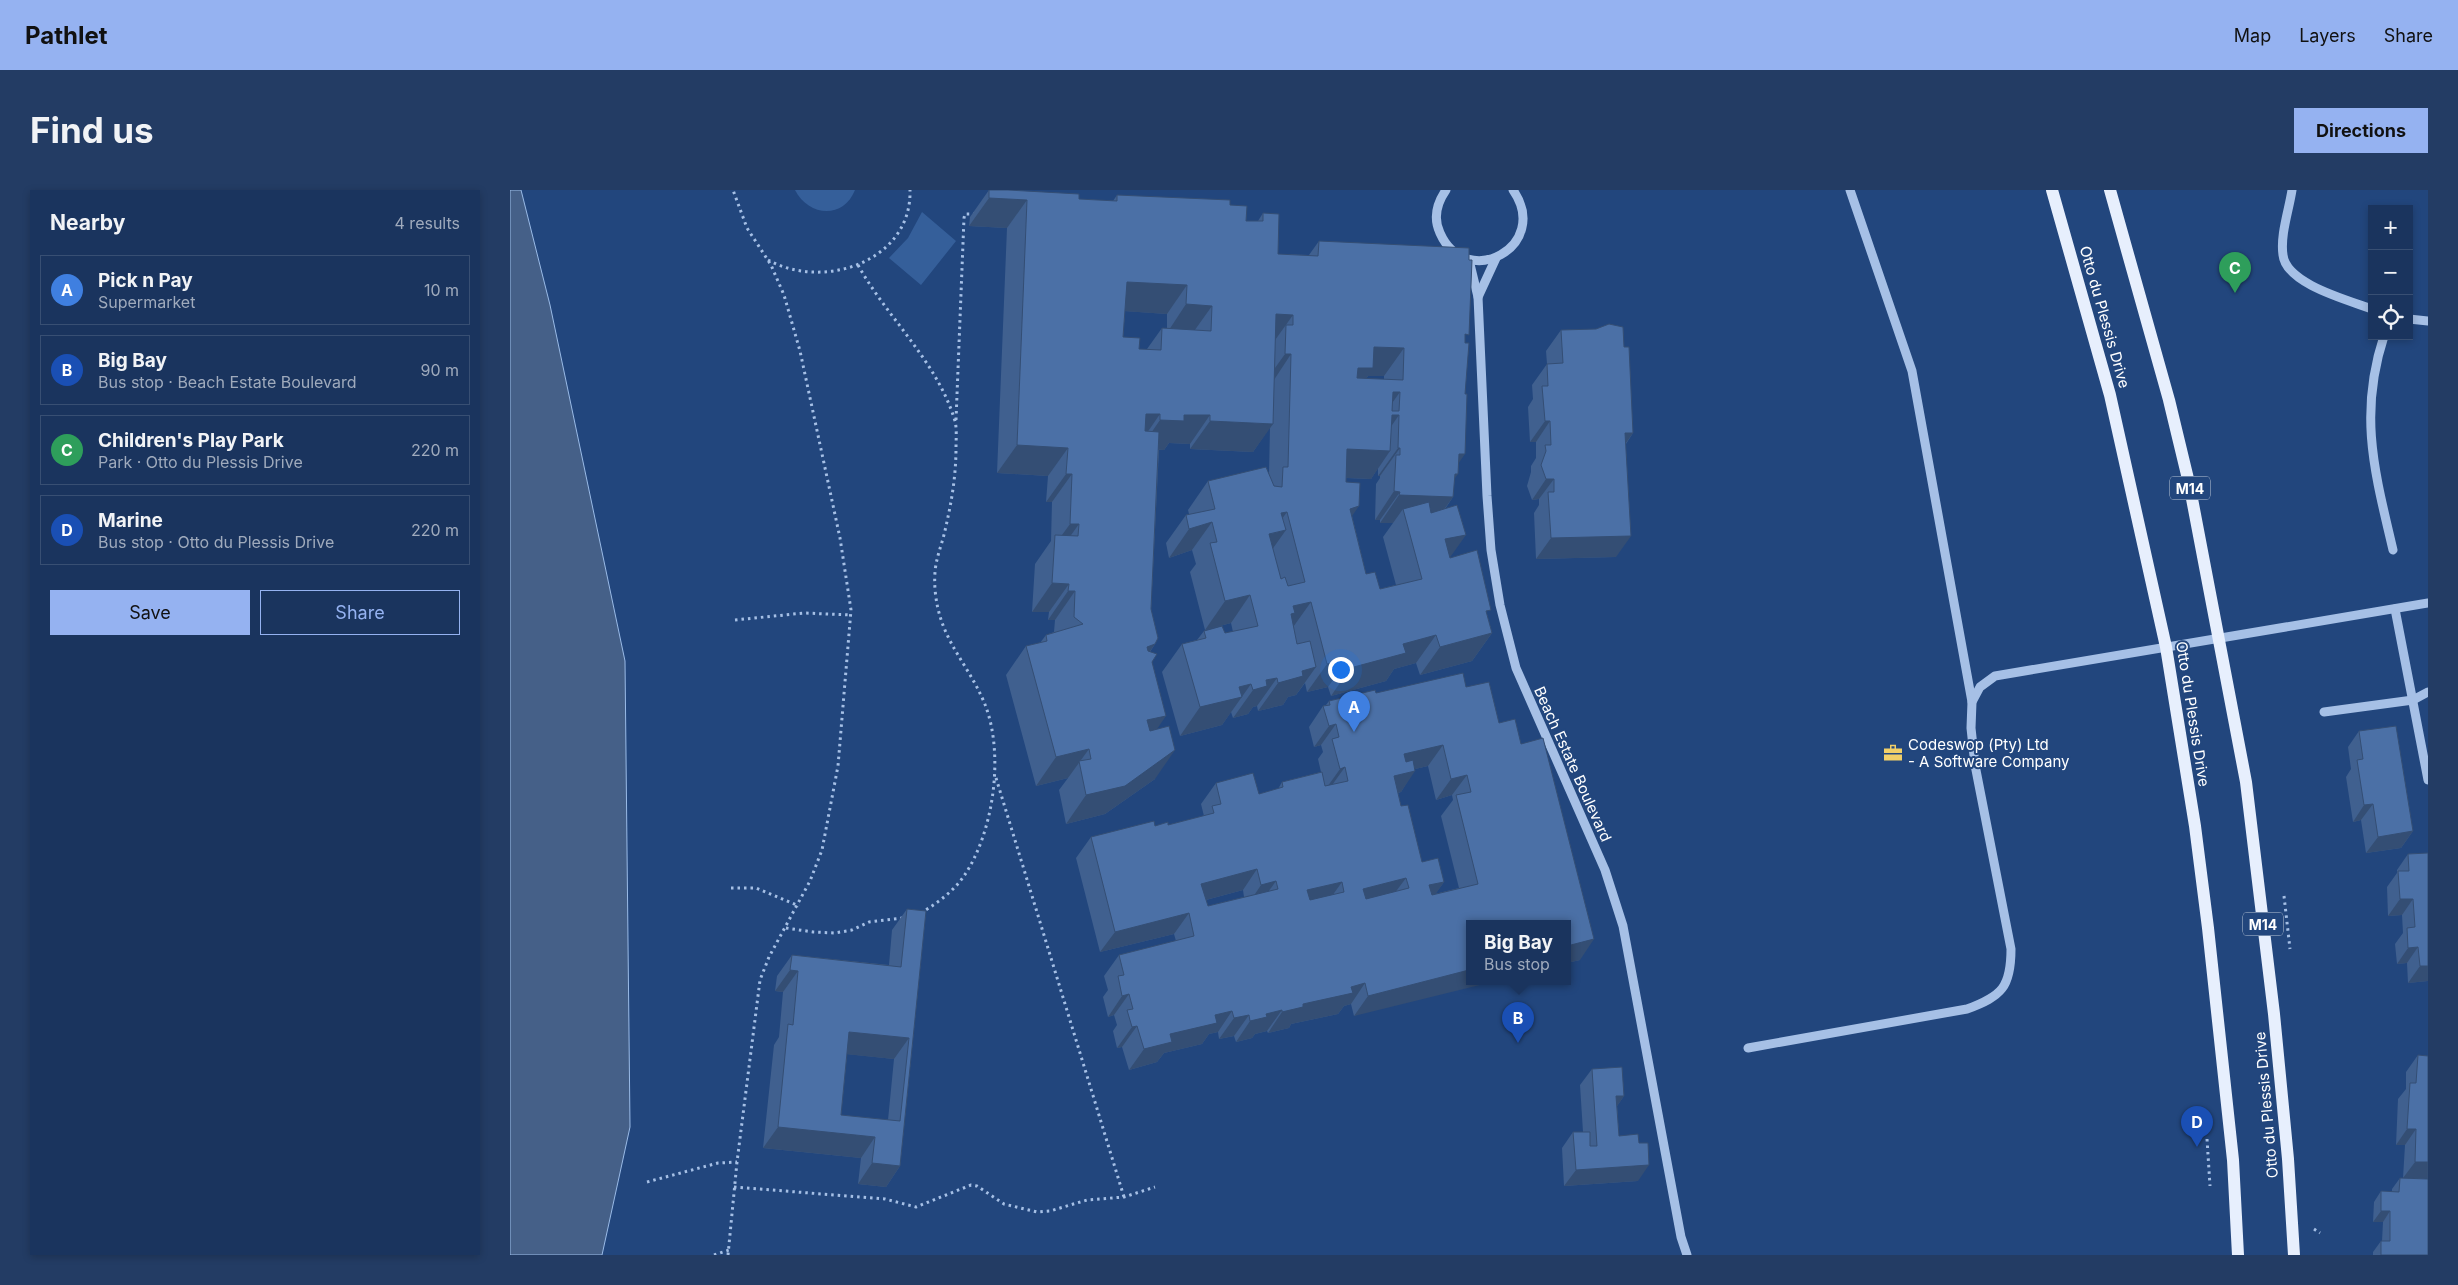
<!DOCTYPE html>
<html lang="en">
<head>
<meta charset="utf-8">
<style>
  :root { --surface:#1a345e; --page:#233c64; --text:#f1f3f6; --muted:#9faabc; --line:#384f73; --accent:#95b2f1 }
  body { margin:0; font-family:Inter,sans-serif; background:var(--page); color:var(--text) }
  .controls { position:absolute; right:15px; top:15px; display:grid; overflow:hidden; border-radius:0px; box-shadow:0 2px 8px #0003 }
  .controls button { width:45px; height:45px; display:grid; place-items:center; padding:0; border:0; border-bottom:1px solid var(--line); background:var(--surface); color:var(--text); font:25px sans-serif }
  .you { position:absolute; left:830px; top:479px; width:18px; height:18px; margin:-12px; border:4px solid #fff; border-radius:50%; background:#1a73e8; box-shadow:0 0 0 8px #1a73e833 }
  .badge { display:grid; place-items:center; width:32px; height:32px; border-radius:50%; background:var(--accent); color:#fff; font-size:16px; font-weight:700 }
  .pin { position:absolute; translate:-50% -41px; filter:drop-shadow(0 1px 2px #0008) }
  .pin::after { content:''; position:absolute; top:26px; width:18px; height:15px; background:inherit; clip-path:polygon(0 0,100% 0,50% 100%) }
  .popup { position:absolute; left:956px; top:730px; width:105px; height:65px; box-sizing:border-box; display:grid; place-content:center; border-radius:0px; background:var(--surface); filter:drop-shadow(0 1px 4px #0005); font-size:16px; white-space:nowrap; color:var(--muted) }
  .popup b { font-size:19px; color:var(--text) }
  .popup::after { content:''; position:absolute; left:50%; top:100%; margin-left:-10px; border:10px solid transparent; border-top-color:var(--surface) }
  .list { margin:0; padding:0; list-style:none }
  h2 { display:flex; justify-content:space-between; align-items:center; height:65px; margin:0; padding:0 20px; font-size:21px }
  h2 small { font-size:16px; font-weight:400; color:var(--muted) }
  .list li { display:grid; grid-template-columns:32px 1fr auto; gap:15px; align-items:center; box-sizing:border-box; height:70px; margin:0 10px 10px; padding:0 10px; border:1px solid var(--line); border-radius:0px }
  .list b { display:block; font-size:19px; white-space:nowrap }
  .list p { margin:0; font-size:16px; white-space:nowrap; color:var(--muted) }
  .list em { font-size:16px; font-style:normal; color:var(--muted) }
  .actions { display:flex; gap:10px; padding:15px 20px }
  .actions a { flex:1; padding:11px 0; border:1px solid var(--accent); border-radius:0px; text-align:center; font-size:18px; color:var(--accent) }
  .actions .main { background:var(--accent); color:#111 }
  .icon { flex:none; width:28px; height:28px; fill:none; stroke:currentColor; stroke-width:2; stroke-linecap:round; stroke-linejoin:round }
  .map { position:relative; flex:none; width:1918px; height:1065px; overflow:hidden; border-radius:0px }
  header { display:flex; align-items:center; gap:30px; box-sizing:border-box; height:70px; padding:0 25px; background:var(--accent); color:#111 }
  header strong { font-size:24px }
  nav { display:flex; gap:28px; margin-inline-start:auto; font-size:18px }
  .intro { display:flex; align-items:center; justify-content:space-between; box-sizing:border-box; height:120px; padding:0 30px }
  h1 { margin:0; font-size:35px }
  .button { padding:12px 22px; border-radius:0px; background:var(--accent); color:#111; font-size:18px; font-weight:700 }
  main { display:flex; gap:30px; padding:0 30px }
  aside { flex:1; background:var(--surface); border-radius:0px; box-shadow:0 2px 8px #0003 }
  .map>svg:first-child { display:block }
  .green { fill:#355f9a }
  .water { fill:#456088; stroke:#9abbe7 }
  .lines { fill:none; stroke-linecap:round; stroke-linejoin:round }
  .path { stroke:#a6c0e6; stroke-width:3; stroke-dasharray:2.5 4; stroke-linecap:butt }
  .minor { stroke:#a6c0e6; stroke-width:9 }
  .major { stroke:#e7effd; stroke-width:12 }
  .wall { fill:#40608f; fill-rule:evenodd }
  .shaded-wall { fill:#344e74 }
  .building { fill:#4b70a6; stroke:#344e74; fill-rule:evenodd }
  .labels { text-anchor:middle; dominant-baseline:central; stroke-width:4; stroke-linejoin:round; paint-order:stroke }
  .shield { fill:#22467d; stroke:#bdc8d8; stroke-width:1 }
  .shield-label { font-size:14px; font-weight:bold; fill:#fff }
  .street-label { font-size:15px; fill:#fff; stroke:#22467d }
  .poi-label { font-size:15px; fill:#fff; stroke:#22467d; text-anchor:start }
</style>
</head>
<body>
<header>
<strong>Pathlet</strong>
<nav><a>Map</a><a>Layers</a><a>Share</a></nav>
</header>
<div class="intro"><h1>Find us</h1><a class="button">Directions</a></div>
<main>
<aside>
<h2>Nearby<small>4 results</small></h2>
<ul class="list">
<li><span class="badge" style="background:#3f7fe0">A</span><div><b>Pick n Pay</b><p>Supermarket</p></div><em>10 m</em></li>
<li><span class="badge" style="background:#1a4fb4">B</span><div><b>Big Bay</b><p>Bus stop · Beach Estate Boulevard</p></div><em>90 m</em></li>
<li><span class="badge" style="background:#2e9e5b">C</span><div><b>Children's Play Park</b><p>Park · Otto du Plessis Drive</p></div><em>220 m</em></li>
<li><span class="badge" style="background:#1a4fb4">D</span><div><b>Marine</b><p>Bus stop · Otto du Plessis Drive</p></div><em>220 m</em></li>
</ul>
<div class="actions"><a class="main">Save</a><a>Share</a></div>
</aside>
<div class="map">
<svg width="1918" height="1065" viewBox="0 0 1918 1065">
  <rect width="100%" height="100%" fill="#22467d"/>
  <g class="green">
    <path d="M285,0H345C333,30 298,26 285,0Z"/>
    <polygon points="412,22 446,51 411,95 379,68 398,48"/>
  </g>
  <polygon class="water" points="0,0 11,0 40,115 115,471 120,937 92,1065 0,1065"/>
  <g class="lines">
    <g class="path">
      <path d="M258,70C314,101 402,71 400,0"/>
      <path d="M348,75C378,129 427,171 445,231C447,239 446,249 446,258C446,284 442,310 436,336C431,361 423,370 425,399C429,449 456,470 474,512C495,562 484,642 454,686C443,702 427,713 411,723"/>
      <polyline points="446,230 454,28 455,24 465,24"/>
      <polyline points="225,430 294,423 341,425"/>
      <polyline points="486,588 614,1007"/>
      <polyline points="221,698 246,698 289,716"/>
      <polyline points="1774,706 1780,759"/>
      <polyline points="276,738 303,742 325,743 342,740 359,732 393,728"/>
      <polyline points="1697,949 1700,996"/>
      <polyline points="137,992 208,973 227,972"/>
      <polyline points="224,997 375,1009 406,1017 461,995 467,996 494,1014 527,1022 540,1021 577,1010 614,1007 645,997"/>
      <polyline points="1804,1039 1810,1043"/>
      <polyline points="204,1065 219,1060"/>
      <polyline points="218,1065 227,972 250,790 259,767 300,691 312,660 328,576 341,420 330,348 290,161 274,105 261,75 237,38 223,0"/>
    </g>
    <g class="minor">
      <path d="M936,0C927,13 923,28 930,43C956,102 1042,56 1003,0"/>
      <polyline points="1340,0 1402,181 1462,512"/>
      <path d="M1782,0C1779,20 1770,45 1773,65C1776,94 1838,110 1862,119"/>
      <polyline points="959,70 968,107 977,306 981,360 990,415 1006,478 1095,680 1113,736 1171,1047 1177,1065"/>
      <polyline points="968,107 986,68"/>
      <polyline points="1899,129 1918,131"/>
      <path d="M1874,146C1848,225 1865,283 1883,360"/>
      <polyline points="1885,419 1918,590"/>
      <polyline points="1814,522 1903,510 1918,502"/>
      <path d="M1238,858L1457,819C1492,806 1501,797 1501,759L1465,575L1461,538L1462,512L1470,497L1485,486L1918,413"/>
    </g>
    <g class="major">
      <polyline points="1542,0 1600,205 1656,457 1685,636 1698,738 1723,970 1728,1065"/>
      <polyline points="1600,0 1659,210 1679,293 1736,592 1764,824 1778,969 1784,1065"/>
    </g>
  </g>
  <g class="wall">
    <path d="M479,0H498L569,9L603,11L607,5L720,15L736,31H748L753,23L768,64L799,65L809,51L955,150L949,273L944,289L943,307L935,319L940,367L977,425L982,443L962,471L910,485L906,473L884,479L876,491L821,506L818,497L797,502L795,493L786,505L778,507L773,515L748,521L747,516L743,517L738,524L723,528L721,522L712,535L670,546L652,482L672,454L687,450L694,441L715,443L723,442L721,433L695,440L680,382L686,374L682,360L659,368L656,353L676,325L679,324L678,320L698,291L759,284L760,237L743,262L680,259V254L659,253L654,260H649L641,419L645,454L640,462L642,472L647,539L645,589L595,624L556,634L549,600L558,588L526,596L496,485L516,456L530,453L536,445L544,442L545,430H538L539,422H522L525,374L541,351L542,312H536L538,286L487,283L497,38L459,36L460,27ZM615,121L657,124V138H652L637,159H629L613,147ZM858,186H874V189H856ZM868,278V286H870V288L866,294L865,330H870V333H883L873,347L886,395L870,399L856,384L842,326L836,292V288L861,289Z"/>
    <polygon points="1051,140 1114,157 1123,243 1116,254 1106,367 1026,369 1024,323 1029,315 1029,309 1022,310 1017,296 1021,282 1021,276 1026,268 1026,252 1020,252 1018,217 1023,209 1022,195 1037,174 1036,161"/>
    <path d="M956,497L989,533L1011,554L1070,770L1057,773V734L844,826L841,814L834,816L828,824L781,834L779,838L758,843L757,841L745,844L742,848L726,852L724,846L709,849L708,842L699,844L692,854L654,863L647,872L619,880L612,857L607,858L603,841L607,835L604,825L598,827L593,807L598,800L594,786L609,765L666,751L664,744L590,762L566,668L581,647L645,636L658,635L694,626L691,614L706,593L749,604L768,599L772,592L811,582L808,569L813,562L811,555L804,557L799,537L813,516L816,515L819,511L866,503ZM918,576L926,610L942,605L943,610L931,626L949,698L925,704L934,692L912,672L891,616L888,603L891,602L905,579ZM733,700L734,707L698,716L696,710Z"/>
    <polygon points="1849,541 1903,641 1891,658 1856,663 1851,630 1843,632 1836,587 1841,579 1838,557"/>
    <polygon points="1918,663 1918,791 1898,793 1897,773 1887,774 1885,754 1893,743 1892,725 1878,726 1877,697 1887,683 1887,680 1898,664"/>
    <path d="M397,719L416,721L390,976L376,997L348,994L351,968L253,958L264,855L269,847L273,802L265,801L267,786L282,765L379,775L382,740ZM337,864L384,869L378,930L331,925Z"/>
    <polygon points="1908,865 1918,1065 1863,1065 1863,1062 1871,1051 1872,1051 1873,1032 1863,1032 1864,1012 1871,1001 1882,1001 1882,999 1890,988 1912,989 1893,988 1895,955 1886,955 1888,909 1896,899 1896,882"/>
    <polygon points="1082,879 1114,906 1107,916 1109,946 1128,991 1054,996 1052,958 1063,942 1073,942 1070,895"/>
  </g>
  <g class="shaded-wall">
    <polygon points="479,8 517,10 497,38 459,36"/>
    <polygon points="617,92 677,95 657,124 597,120"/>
    <polygon points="676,114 702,116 682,144 657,143"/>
    <polygon points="766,124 783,125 763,153"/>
    <polygon points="864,157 894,158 874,186 858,186 843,207 848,178"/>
    <polygon points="775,164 781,164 762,193 755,192"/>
    <polygon points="883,202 890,202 870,230"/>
    <polygon points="636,224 650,224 630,253"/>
    <polygon points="674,225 700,225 680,254 659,253 654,260 630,259 650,230"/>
    <polygon points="882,225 889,225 869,254"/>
    <polygon points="700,231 763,234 743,262 680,259"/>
    <polygon points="1035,231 1040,231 1026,252 1020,252"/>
    <polygon points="1115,243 1123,243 1109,263"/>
    <polygon points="507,255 558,258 538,286 487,283"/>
    <polygon points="888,258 890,258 870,286 868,286"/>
    <polygon points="837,259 880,261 861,289 817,287"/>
    <polygon points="949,264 955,264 935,293"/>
    <polygon points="556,284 562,284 542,312 536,312"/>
    <polygon points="945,284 948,284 932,306 943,307 923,335 893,319 883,333 870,333 889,305"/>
    <polygon points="1036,289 1044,289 1029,309 1022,310"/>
    <polygon points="884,301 890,302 870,330 865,330"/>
    <polygon points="849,316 829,345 840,319"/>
    <polygon points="777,322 761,344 776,340 756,368 740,373 771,323"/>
    <polygon points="702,332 682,360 659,368 679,339"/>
    <polygon points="560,334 569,334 549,362 544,356"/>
    <polygon points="956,345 936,373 935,349"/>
    <polygon points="1121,346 1106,367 1026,369 1041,348"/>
    <polygon points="542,393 559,394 539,422 522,422"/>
    <polygon points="558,401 565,401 545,430 538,430"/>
    <polygon points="740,405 721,433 695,440 715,411"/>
    <polygon points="801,412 781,440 771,443 783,416"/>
    <polygon points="982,443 962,471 910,485 930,457"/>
    <polygon points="926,445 906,473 884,479 876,491 821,506 840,478 893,454"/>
    <polygon points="645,454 625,483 637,457"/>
    <polygon points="838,469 818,497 797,502 817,474"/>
    <polygon points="806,477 786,505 778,507 773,515 748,521 768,493 792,481"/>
    <polygon points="767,488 747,516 743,517 738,524 723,528 743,500 756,490"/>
    <polygon points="741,494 712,535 670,546 690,517 729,497"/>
    <polygon points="656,526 636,555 637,530"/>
    <polygon points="826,534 811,555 804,557 819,536"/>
    <polygon points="933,555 918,576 880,585 894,564"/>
    <polygon points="579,559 558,588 526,596 546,567"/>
    <polygon points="665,560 645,589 595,624 556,634 576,605"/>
    <polygon points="835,577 820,598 815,600 830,579"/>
    <polygon points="905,581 891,602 869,607 884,586"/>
    <polygon points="957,585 942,605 926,610 941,589"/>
    <polygon points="1863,614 1851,630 1843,632 1854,615"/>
    <polygon points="1903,641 1891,658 1856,663 1868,647"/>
    <polygon points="747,679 733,700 677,715 691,694"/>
    <polygon points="896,688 881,708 839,720 853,699"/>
    <polygon points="766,691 751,712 737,716 751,695"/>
    <polygon points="832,692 817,713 783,721 797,700"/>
    <polygon points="934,692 920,712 919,695"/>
    <polygon points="1890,709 1903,709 1892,725 1878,726"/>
    <polygon points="679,723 664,744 590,762 605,742"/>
    <polygon points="1084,749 1070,770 1057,773 1057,756"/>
    <polygon points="1908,757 1897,773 1887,774 1898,758"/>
    <polygon points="1910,776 1918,776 1918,791 1898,793"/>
    <polygon points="280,780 288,781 273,802 265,801"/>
    <polygon points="959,780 959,792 982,792 844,826 858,806"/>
    <polygon points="855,793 841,814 834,816 828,824 781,834 779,838 758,843 772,822 841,797"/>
    <polygon points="619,804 604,825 598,827 612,806"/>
    <polygon points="772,820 757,841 745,844 742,848 726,852 740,831 756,824"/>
    <polygon points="722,821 708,842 699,844 692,854 654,863 647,872 619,880 634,859 660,844 705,825"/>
    <polygon points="739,825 724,846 709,849 724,828"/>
    <polygon points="627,836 612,857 607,858 622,837"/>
    <polygon points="339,842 399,848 384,869 324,863"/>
    <polygon points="1106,906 1114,906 1103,922"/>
    <polygon points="268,937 365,947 351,968 253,958"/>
    <polygon points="1897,939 1906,939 1895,955 1886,955"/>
    <polygon points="1905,972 1918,972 1918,989 1893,988"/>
    <polygon points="362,973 390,976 376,997 348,994"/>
    <polygon points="1139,975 1128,991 1054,996 1066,980"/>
    <polygon points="1871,1021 1880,1021 1873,1032 1863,1032"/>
  </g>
  <g class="building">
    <path d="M479,0H498L569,4V9L607,11V5L720,10V15L737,16L736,31H753V23L769,24L768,64L808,66L809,51L959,58V70H962L959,145L955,144V153H959L955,204H957L955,264H949L948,284H945L943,307L889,305L890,302L884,301L886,265H890V258H888L889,225H882L880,261L837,259L836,292L850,293L849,316L840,319L856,384L865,382L870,399L912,389L893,319L919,312L921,323L947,315L956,345L935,349L940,368L967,360L981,420L976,421L982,443L930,457L926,445L893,454L896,463L840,478L838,469L817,474L801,412L783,416L785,423L781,424L787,454L800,451L806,477L792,481L793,486L768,493L767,488L756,490L757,496L743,500L741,494L729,497L732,507L690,517L672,454L696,448L694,441L712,436L715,443L748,436L740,405L715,411L700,353L707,352L702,332L679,339L676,325L705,319L698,291L756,277L764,296L772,297L773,277H778L781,164H775L776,135H783V125L766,124L763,234L700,231V225H674V231L650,230V224H636L635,241L649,242L641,419L648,448L645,454L637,457L638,461L647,464L642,472L656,526L637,530L640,541L659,536L665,560L615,596L576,605L569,571L581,569L579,559L546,567L516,456L537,451L536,445L573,434L564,427L565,401H558L559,394L542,393L545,345L568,346L569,334H560L562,284H556L558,258L507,255L517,10L479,8ZM617,92L677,95L676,114L702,116L701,141L652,138L651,160L629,159L630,148L613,147ZM864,157L894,158L893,190L847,188L848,178H863ZM883,202H890L889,221H882ZM777,322L795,392L778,396L775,387L771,389L759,344L776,340L771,323Z"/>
    <polygon points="1099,134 1113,137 1114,157 1119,157 1123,243 1115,243 1121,346 1041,348 1038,302 1044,302 1044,289 1036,289 1031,275 1036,261 1035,255 1041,255 1040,231 1035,231 1032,196 1038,196 1037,174 1053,173 1051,140 1086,139"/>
    <path d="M953,483L956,497L979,492L989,533L1005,529L1011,554L1033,548L1084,749L1057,756V734H959V780L858,806L855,793L841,797L843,803L793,814V817L772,822V820L756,824L757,827L740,831L739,825L724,828L722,821L705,825L707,833L660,844L662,852L634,859L627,836L622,837L617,820L623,819L619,804L612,806L608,786L614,785L609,765L684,746L679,723L605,742L581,647L644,631L645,636L658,632V635L704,623L702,616L711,614L706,593L743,583L749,604L773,597L772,592L812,582L815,596L838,591L835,577L830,579L822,549L829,547L826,534L819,536L813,516L820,515L819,511L865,500L866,503ZM933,555L941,589L957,585L961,602L946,605L968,694L922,705L919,695L934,692L928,668L912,672L898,615L891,616L884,586L905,581L903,570L896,572L894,564ZM747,679L751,695L766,691L768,699L698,716L691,694ZM896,688L899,698L856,709L853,699ZM832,692L834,702L800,710L797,700Z"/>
    <polygon points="1886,536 1903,641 1868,647 1863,614 1854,615 1847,570 1853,569 1849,541"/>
    <polygon points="1918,663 1918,776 1910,776 1908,757 1898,758 1897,738 1905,737 1903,709 1890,709 1888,681 1899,681 1898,664"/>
    <path d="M397,719L416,721L390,976L362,973L365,947L268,937L278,834L283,835L288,781L280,780L282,765L391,777ZM339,842L399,848L390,931L331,925Z"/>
    <polygon points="1908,865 1918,866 1918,972 1905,972 1906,939 1897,939 1900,893 1906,893"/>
    <polygon points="1112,877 1114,906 1106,906 1109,946 1128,944 1129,953 1138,953 1139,975 1066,980 1063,942 1080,942 1080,956 1087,956 1082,879"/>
    <polygon points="1890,988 1918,989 1918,1065 1871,1065 1871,1051 1880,1051 1880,1021 1871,1021 1871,1001 1889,1002"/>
  </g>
  <defs>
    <g id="office-bare" transform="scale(1.5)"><path d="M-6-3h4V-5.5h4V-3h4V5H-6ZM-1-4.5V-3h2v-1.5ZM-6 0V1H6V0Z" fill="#f1cf68" stroke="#22467d" stroke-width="2.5" paint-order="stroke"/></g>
  </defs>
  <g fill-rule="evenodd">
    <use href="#office-bare" x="1383" y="563"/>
  </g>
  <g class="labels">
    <g class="shield">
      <rect x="1660" y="286.5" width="40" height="23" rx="4"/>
      <rect x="1733" y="722.5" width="40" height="23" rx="4"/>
    </g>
    <g class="shield-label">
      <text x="1680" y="298">M14</text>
      <text x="1753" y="734">M14</text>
    </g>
    <g class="street-label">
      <text transform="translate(1595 127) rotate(74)">Otto du Plessis Drive</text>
      <text transform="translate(1683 524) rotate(81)">Otto du Plessis Drive</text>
      <text transform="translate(1063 574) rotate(66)">Beach Estate Boulevard</text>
      <text transform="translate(1756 915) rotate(-95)">Otto du Plessis Drive</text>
    </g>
    <g class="poi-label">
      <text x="1398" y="554">Codeswop (Pty) Ltd<tspan x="1398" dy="17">- A Software Company</tspan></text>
    </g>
  </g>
</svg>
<div class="controls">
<button>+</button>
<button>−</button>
<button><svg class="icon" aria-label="locate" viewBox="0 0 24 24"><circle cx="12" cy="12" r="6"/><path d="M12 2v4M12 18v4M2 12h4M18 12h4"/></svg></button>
</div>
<div class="you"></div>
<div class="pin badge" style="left:844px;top:542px;background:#3f7fe0">A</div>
<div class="pin badge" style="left:1008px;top:853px;background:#1a4fb4">B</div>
<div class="popup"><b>Big Bay</b>Bus stop</div>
<div class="pin badge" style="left:1725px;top:103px;background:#2e9e5b">C</div>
<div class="pin badge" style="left:1687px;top:957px;background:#1a4fb4">D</div>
</div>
</main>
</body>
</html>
